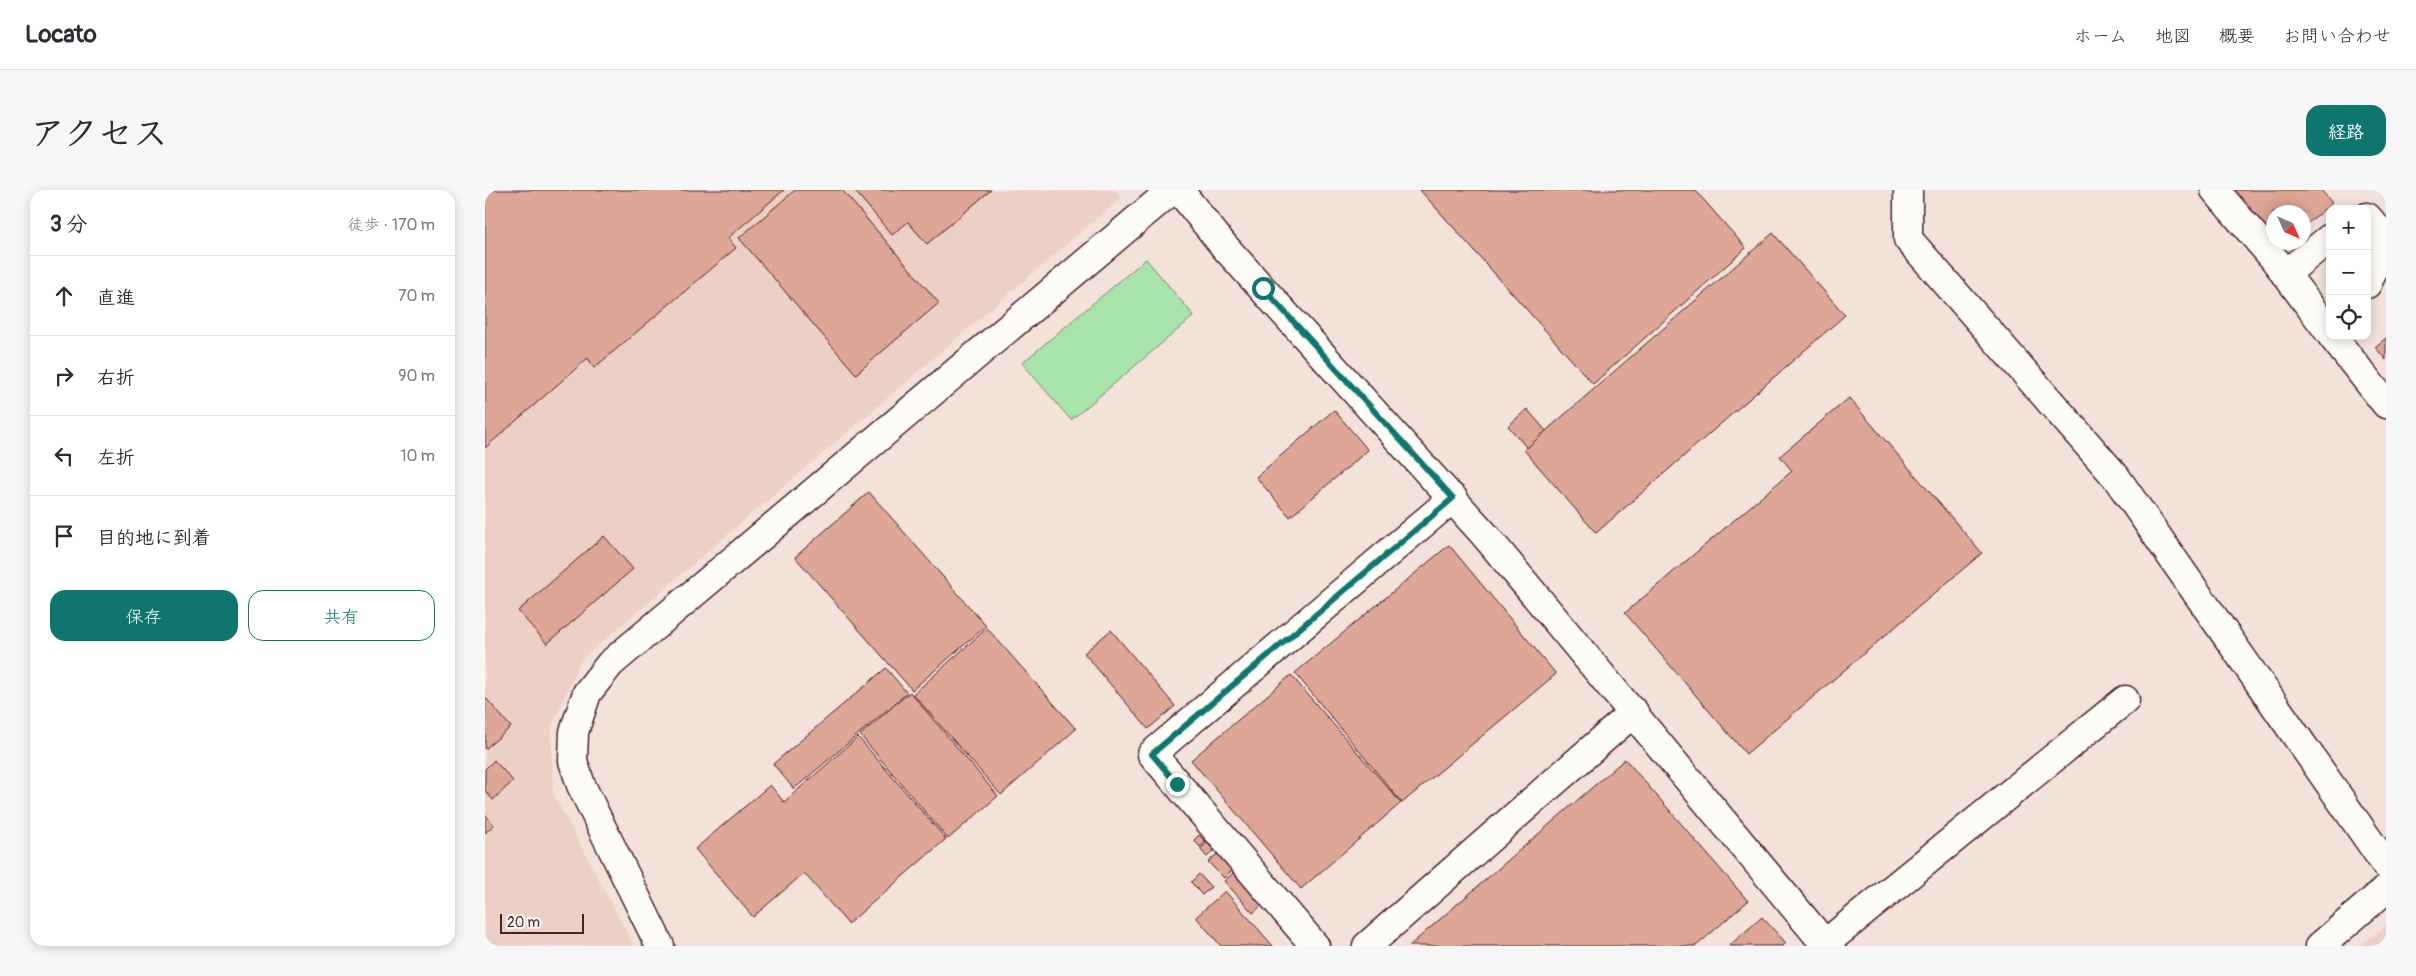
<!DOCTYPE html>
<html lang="ja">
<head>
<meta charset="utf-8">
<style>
  :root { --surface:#fff; --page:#f7f7f7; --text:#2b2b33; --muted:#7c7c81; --line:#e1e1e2; --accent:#0f766e }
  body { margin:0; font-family:Pangolin,"Klee One",sans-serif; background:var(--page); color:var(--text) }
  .controls { position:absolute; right:15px; top:15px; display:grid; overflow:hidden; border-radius:10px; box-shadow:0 2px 12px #0003 }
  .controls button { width:45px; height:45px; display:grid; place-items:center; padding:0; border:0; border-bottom:1px solid var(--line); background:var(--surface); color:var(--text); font:25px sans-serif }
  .compass { position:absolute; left:1781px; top:15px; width:45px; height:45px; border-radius:50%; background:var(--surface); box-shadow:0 2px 12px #0003; rotate:135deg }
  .scale { position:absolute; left:15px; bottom:12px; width:84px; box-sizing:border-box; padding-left:5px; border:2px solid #4a1f2b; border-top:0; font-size:14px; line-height:18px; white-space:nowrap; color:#4a1f2b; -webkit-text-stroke:4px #fdfcf7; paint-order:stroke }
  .stop { position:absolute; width:15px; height:15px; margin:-11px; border:4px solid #0f766e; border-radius:50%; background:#fff }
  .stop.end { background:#0f766e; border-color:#fff; box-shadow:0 1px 5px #0008 }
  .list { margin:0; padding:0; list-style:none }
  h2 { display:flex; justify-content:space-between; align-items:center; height:65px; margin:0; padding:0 20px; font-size:21px }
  h2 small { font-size:16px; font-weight:400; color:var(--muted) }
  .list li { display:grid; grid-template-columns:32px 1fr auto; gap:15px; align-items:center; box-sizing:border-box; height:80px; padding:0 20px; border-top:1px solid var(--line) }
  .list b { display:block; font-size:19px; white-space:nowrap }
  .list em { font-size:16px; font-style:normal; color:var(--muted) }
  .actions { display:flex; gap:10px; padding:15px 20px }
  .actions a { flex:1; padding:11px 0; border:1px solid var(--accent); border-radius:15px; text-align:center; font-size:18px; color:var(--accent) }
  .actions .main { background:var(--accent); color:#fff }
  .icon { flex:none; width:28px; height:28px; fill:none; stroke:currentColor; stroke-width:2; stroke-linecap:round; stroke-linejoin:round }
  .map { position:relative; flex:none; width:1901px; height:756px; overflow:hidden; border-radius:15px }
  header { display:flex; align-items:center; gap:30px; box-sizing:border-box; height:70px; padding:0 25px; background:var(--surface); border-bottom:1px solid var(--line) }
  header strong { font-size:24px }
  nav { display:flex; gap:28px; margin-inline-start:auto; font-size:18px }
  .intro { display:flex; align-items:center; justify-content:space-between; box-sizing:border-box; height:120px; padding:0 30px }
  h1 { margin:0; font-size:35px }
  .button { padding:12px 22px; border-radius:15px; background:var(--accent); color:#fff; font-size:18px; font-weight:700 }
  main { display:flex; gap:30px; padding:0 30px }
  aside { flex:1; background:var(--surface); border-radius:15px; box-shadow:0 2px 12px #0003 }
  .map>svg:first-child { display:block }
  .built { fill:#ecd0c6 }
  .green { fill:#a8e3aa; stroke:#79816a }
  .building { fill:#dda696; stroke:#4a1f2b }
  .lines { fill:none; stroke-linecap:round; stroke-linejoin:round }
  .minor-casing { stroke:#4a1f2b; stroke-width:31 }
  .minor { stroke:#fdfcf7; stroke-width:28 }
  .route { stroke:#0f766e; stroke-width:6 }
</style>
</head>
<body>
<header>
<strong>Locato</strong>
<nav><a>ホーム</a><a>地図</a><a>概要</a><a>お問い合わせ</a></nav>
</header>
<div class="intro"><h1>アクセス</h1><a class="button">経路</a></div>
<main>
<aside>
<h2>3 分<small>徒歩 · 170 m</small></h2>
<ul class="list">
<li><svg class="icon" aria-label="ahead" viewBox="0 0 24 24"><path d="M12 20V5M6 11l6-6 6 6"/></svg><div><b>直進</b></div><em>70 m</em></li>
<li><svg class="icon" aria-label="right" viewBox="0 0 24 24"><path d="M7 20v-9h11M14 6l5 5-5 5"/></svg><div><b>右折</b></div><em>90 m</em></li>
<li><svg class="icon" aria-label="left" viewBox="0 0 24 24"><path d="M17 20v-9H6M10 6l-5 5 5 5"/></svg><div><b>左折</b></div><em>10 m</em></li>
<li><svg class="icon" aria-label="arrive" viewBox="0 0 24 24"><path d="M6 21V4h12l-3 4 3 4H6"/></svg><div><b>目的地に到着</b></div></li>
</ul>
<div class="actions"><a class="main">保存</a><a>共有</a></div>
</aside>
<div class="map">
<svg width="1901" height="756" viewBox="0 0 1901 756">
  <rect width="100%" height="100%" fill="#f3e2da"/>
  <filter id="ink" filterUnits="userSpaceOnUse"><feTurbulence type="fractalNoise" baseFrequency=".02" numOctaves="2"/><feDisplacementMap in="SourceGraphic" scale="10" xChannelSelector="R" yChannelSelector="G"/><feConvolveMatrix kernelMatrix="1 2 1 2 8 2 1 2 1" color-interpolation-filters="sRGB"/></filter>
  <g filter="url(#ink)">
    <g class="built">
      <polygon points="0,0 630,0 636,8 95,471 66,539 68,603 149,756 0,756"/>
      <polygon points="1901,735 1901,756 1875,756"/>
    </g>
    <polygon class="green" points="661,69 709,126 586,230 537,173"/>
    <g class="building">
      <polygon points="0,0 299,0 243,48 251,58 109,178 103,168 0,258"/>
      <polygon points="310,0 357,0 454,113 371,184 254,48"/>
      <polygon points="369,0 506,0 442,54 423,32 407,45"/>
      <polygon points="935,0 1210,0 1261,58 1108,194"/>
      <polygon points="1746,0 1836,0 1847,13 1818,37 1818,22 1788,22 1788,50"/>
      <polygon points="1288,43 1360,125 1111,343 1039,260"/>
      <polygon points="1901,148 1901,170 1890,157"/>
      <polygon points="1364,208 1497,363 1261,564 1140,423 1307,281 1295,266"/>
      <polygon points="1042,219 1061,241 1042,258 1023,236"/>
      <polygon points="849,220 883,260 805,327 771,287"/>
      <polygon points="384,302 501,436 427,500 310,367"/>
      <polygon points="119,346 148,379 62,454 33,421"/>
      <polygon points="964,355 1071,484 917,613 810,483"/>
      <polygon points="502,438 591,539 516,605 428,504"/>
      <polygon points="626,440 690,516 663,539 599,463"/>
      <polygon points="401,478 422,503 309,599 288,574"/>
      <polygon points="806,485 916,613 816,699 706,570"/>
      <polygon points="425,502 513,606 463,649 375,545"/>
      <polygon points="0,507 26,537 0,559"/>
      <polygon points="373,547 461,649 363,734 319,683 268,727 210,659 285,595 299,612"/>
      <polygon points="1140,569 1263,711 1211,756 924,756"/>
      <polygon points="9,570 28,591 8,610 0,601 0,579"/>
      <polygon points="0,624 9,635 0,643"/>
      <polygon points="714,645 721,652 715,657 709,650"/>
      <polygon points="722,653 729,660 722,667 715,659"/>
      <polygon points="732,664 747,680 739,688 723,672"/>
      <polygon points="748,683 777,715 768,723 739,691"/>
      <polygon points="714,684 726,697 717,705 706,692"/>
      <polygon points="740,701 788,756 736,756 711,727"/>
      <polygon points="1277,727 1301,753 1298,756 1244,756"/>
    </g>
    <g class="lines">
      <g class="minor-casing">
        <g id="minor">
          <polyline points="694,0 739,56 999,344 1340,754"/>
          <polyline points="1423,0 1423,49 1631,287 1901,675"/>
          <polyline points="1730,0 1790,70 1845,143"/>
          <polyline points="1882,27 1901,48"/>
          <polyline points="1800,84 1845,48"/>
          <polyline points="1882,94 1895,64 1901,59"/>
          <polyline points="1847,146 1901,214"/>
          <polyline points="175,756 96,595 88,571 89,542 102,503 125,474 687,0"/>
          <polyline points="830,756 667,564 968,308"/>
          <polyline points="882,756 1149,522"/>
          <polyline points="1337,756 1640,510"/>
          <polyline points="1835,756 1901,699"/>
        </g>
      </g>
      <use href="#minor" class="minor"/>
    </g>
  </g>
  <g class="lines" filter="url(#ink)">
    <polyline class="route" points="692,594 667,564 968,308 778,98"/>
  </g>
</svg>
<div class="controls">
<button>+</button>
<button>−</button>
<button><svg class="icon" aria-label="locate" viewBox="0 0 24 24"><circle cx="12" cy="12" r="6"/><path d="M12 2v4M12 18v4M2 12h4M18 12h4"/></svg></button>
</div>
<svg class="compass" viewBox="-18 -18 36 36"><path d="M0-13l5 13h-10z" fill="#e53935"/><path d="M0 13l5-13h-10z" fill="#7c7c81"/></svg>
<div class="scale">20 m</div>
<div class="stop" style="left:778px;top:98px"></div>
<div class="stop end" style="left:692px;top:594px"></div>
</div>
</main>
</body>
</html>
